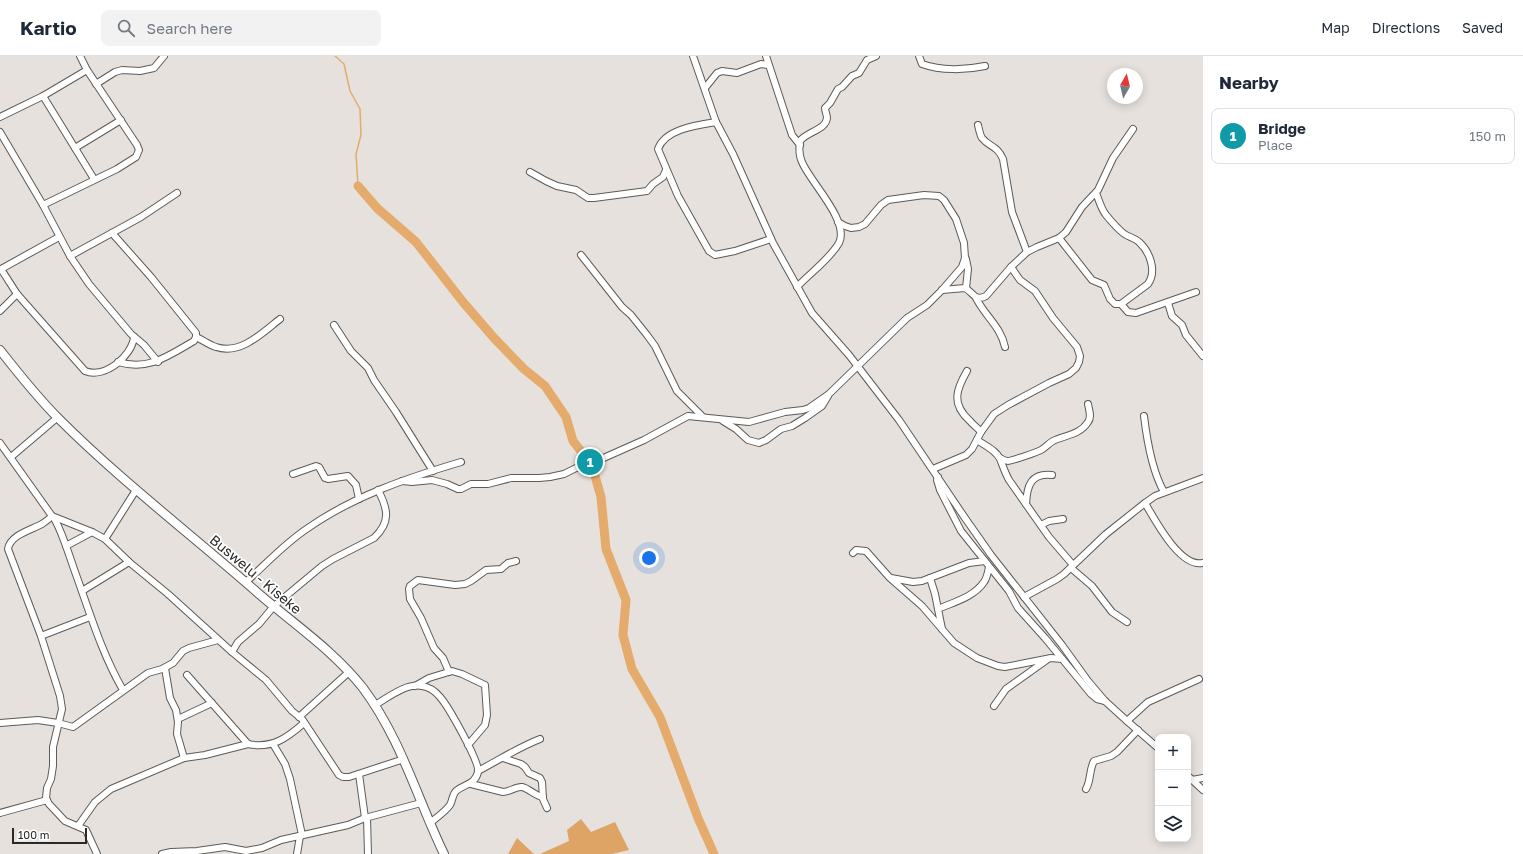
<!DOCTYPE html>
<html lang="en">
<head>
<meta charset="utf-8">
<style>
  :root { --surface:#fff; --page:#f2f2f3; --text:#1f2937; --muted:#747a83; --line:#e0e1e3; --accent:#0b8043 }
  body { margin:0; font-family:"Golos Text",sans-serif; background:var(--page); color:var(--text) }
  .controls { position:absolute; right:12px; bottom:12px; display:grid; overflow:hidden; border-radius:8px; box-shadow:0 2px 10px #0003 }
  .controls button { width:36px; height:36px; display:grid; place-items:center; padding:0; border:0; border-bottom:1px solid var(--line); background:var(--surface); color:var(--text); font:20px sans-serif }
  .compass { position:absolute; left:1107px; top:12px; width:36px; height:36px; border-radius:50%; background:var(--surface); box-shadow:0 2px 10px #0003; rotate:8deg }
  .scale { position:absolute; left:12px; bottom:10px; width:75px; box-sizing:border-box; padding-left:4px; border:2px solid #2b2928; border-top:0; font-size:11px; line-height:14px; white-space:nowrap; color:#2b2928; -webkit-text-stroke:3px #fff; paint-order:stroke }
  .you { position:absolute; left:649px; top:502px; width:14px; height:14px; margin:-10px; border:3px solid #fff; border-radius:50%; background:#1a73e8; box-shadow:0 0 0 6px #1a73e833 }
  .badge { display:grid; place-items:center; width:26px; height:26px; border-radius:50%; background:var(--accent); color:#fff; font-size:13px; font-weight:700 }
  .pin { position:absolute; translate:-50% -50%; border:2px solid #fff; box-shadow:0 1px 4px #0006 }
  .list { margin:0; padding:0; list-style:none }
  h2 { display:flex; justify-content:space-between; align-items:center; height:52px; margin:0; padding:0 16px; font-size:17px }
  h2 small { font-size:13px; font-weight:400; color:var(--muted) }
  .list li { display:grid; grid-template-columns:26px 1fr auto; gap:12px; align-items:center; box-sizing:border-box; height:56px; margin:0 8px 8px; padding:0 8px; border:1px solid var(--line); border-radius:8px }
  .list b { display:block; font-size:15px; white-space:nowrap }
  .list p { margin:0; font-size:13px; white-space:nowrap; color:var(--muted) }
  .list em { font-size:13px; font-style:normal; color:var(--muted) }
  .icon { flex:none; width:22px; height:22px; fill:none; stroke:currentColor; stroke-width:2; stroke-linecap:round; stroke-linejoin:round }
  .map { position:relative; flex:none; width:1203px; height:798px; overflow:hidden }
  header { display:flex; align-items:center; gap:24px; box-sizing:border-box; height:56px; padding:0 20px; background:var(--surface); border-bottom:1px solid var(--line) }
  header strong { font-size:19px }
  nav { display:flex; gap:22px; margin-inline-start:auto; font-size:14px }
  .search { width:280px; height:36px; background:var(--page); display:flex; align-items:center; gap:10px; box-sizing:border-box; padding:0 14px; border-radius:8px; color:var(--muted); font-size:15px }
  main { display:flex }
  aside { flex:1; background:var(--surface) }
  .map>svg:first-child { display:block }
  .forest { fill:#dda465 }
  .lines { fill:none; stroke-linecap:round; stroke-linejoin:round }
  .stream { stroke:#e5ab6c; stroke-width:1.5 }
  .river { stroke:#e5ab6c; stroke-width:9 }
  .minor-casing { stroke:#5e5a56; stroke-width:8 }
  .major-casing { stroke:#5e5a56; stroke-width:10 }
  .minor { stroke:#fff; stroke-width:6 }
  .major { stroke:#fff; stroke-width:8 }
  .labels { text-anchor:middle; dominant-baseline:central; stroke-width:3.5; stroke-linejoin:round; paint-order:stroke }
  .street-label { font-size:14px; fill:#2b2928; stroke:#fff }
</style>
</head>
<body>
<header>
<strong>Kartio</strong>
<div class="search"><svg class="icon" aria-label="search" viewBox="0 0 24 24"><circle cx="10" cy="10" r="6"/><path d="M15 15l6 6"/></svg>Search here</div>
<nav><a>Map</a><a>Directions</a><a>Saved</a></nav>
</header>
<main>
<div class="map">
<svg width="1203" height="798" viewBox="0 0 1203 798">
  <rect width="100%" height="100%" fill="#e6e1dc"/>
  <g class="forest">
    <polygon points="581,763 591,776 615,766 629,794 612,798 540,798 569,785 567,774"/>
    <polygon points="517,782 534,798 508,798"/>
  </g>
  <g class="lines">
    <polyline class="stream" points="335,0 344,8 350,35 360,53 361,79 356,98 358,130"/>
    <polyline class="river" points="358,130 377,152 416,186 463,246 494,282 524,313 545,330 566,361 573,385 592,409 601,441 606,493 626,544 623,579 632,613 660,661 698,762 714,798"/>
    <g class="minor-casing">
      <g id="minor">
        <polyline points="693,0 716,66 733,98 773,187 812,257 849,299 899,364 965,462 991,499 1062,589 1088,625 1105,645 1127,665 1158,692"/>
        <polyline points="766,0 792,79 800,89"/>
        <path d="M919,0L922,8C941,15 966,14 985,10"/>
        <polyline points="96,28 115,16 122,14 140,15 154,12 164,0"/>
        <polyline points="705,32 717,17 722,15 737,17 761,8 768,9"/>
        <polyline points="43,40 94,123"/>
        <polyline points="0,61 43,40 87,14"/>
        <path d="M716,66C697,69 665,73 658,93L678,140L709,195L715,199L735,195L771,183"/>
        <path d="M978,69C979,73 980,79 982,82C989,91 997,89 1003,103L1012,156L1027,196"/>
        <polyline points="0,76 43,149 70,200 89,228 131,278 144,289 158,306"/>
        <polyline points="75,92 121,64"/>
        <polyline points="530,116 546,125 557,130 576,134 588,142 594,142 647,135 653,128 663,121 666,114"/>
        <polyline points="43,149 117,113 136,101 139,94 137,89 87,14 80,0"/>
        <path d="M112,177L151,221L196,277V281L194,285C168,300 149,315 118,306"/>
        <path d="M59,181L1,213L17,238L85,315C105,323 132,300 134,281"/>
        <path d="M1059,182L1092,224L1104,229L1110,243L1115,248H1121L1148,228C1157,215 1150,196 1139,186C1135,182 1128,181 1123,177C1117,172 1111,165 1106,159C1101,153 1099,144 1096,137"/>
        <polyline points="581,199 622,251 631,259 647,279 655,290 677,335 703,361"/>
        <polyline points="70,200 141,161 177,137"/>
        <polyline points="966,203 968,213 966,232"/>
        <path d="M797,231C810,217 829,204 839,187C850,165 810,126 802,106C799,100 799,92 800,85C806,76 826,74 827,62C827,59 825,55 825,52L830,47L838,33L842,31L852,20L859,17L867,4L876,0"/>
        <path d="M942,234L965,232C973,236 975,246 986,240L1011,211L1027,196L1037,191L1059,182L1066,176L1082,151L1098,134L1113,102L1133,73"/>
        <path d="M976,242C985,260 1001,271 1005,291"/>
        <polyline points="1168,247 1172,260 1182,269 1186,279 1203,300"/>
        <polyline points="1121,248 1128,256 1136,257 1196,236"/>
        <polyline points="0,255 17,238"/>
        <polyline points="334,269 351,295 368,312 374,324 396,356 433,415"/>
        <path d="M196,281C203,284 209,289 216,291C241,299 262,277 280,263"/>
        <path d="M967,315C956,334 951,348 970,365C973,369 978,372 981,376"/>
        <path d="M1144,360C1147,385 1152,415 1164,436"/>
        <polyline points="723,365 736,373 748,384 759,387 766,384 781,373 792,370 805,362 822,350 828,340"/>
        <path d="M977,384C984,389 996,394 1000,403C1003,410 1005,417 1009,424L1049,481L1073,509"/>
        <polyline points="0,387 52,460 92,476 105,483 129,506 168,538 232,596 266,624 292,655 302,663 339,719 343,721 349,721 404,703"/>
        <polyline points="11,401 58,361"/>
        <path d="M1000,402C1002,403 1005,405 1008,405C1011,405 1038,396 1041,394C1045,392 1049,387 1053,385C1065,379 1080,379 1088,366C1092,361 1089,354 1088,348"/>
        <polyline points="933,413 966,399 972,393 981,376 994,358 1008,349 1049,327 1069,318 1076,312 1079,306 1080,300 1077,291 1053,262 1035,235 1020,224 1011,211"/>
        <polyline points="293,418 316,410 319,411 325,422 328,423 348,420 356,429 359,443"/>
        <polyline points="938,421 937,424 940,434 961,475 1009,535 1018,552 1045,582 1091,638 1097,643 1105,645"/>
        <polyline points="402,425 412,426 432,424 447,428 458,433 461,433 471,428 488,428 511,422 539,422 550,421 564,418 584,408 599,404 644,384 688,360 749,366 785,356 803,354 809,352 829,338 907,262 927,249 942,234 962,211 965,202 964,187 956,163 944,144 939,140 924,139 888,144 881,149 865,168 859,171 851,172 845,170 838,166"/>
        <path d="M1145,447C1155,464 1180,512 1203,507"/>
        <path d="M1026,448C1027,429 1031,417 1052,419"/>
        <path d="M52,460C49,463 45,466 42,468C31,474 10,479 8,493L41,580L60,640L62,653L53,691V710L51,723L47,732L46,742L49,748L65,765L86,774L97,798"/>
        <path d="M54,462C63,478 68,496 74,513C89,554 101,596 123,634"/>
        <polyline points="1041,469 1049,465 1063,463"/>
        <polyline points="105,483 136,434"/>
        <polyline points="66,490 92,476"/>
        <polyline points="853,497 856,494 866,495 890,522 922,550 954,587 977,602 998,610 1005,611 1051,602 1062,603"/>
        <polyline points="1071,512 1092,530 1112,556 1127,566"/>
        <polyline points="891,522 913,526 922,525 969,507 985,505"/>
        <polyline points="930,522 935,538 942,573"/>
        <path d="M246,526C266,508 285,487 308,472C354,440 407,422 461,406"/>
        <polyline points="82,535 129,506"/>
        <polyline points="1024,541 1057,523 1064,518 1106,478 1145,447 1155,440 1203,422"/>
        <path d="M938,553C954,546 974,541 984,526C987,522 988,516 989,511"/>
        <polyline points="41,580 90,561"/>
        <path d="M232,596L238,586L259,568L274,550L322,510L333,503L374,482C391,466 388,453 378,434"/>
        <polyline points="165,612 170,642 176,654 178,666 177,678 184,702"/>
        <polyline points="449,616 443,602 434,592 421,562 410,543 409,533 410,530 418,524 455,529 465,528 471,525 486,514 501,513 508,507 516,505"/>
        <path d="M187,619L248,688C272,693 287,682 304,667"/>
        <polyline points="415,630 429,622 452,615 462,618 485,629 487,659 485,669 468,689"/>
        <path d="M375,649C389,641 406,627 422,630C429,631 436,636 440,641C448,650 480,706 478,716C475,729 464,728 456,735C452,739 453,744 450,749C445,756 436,762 430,767"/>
        <polyline points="994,650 1006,633 1048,603"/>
        <polyline points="299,661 349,616"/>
        <polyline points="178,663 212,647"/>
        <polyline points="1127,665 1148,646 1199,623"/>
        <polyline points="0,667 38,664 58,667 73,671 148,617 162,613 173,607 183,595 189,592 218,584"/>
        <polyline points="273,688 285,708 290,723 302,779"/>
        <polyline points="503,702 521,708 525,711 529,717 540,722 542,726 543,743 547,752"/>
        <path d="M478,715C499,704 519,691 540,683"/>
        <polyline points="359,718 365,762"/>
        <polyline points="1188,720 1203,734"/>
        <polyline points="1192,724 1203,722"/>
        <path d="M471,728L503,736C510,736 516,730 522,731C530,733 535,740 543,741"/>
        <path d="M1086,733C1091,725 1089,714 1094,705L1111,700L1117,696L1138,674"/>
        <polyline points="0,757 47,744"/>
        <polyline points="367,762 368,798"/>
        <polyline points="78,770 95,746 111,733 184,702 205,699 248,688"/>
        <polyline points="162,798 171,796 197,795 225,791 246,795 262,792 281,784 348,769 365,762 421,747"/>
        <polyline points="297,798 300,780"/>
      </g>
    </g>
    <g class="major-casing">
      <path id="major" d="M0,294C18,317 37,341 58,362C121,425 192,479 259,538C294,568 334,595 363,632C401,683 417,742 444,798"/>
    </g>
    <use href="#minor" class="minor"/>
    <use href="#major" class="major"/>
  </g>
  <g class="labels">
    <g class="street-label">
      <text transform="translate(256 518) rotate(40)">Buswelu - Kiseke</text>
    </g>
  </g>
</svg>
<div class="controls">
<button>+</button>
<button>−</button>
<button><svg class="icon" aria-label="layers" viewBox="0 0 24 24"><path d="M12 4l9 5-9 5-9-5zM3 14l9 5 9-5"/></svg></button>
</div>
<svg class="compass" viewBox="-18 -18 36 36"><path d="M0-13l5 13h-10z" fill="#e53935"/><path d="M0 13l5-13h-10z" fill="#747a83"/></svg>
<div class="scale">100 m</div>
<div class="you"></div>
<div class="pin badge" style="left:590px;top:406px;background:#0f9aa8">1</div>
</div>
<aside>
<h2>Nearby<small></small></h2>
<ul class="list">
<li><span class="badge" style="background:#0f9aa8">1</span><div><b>Bridge</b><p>Place</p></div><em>150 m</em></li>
</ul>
</aside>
</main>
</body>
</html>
